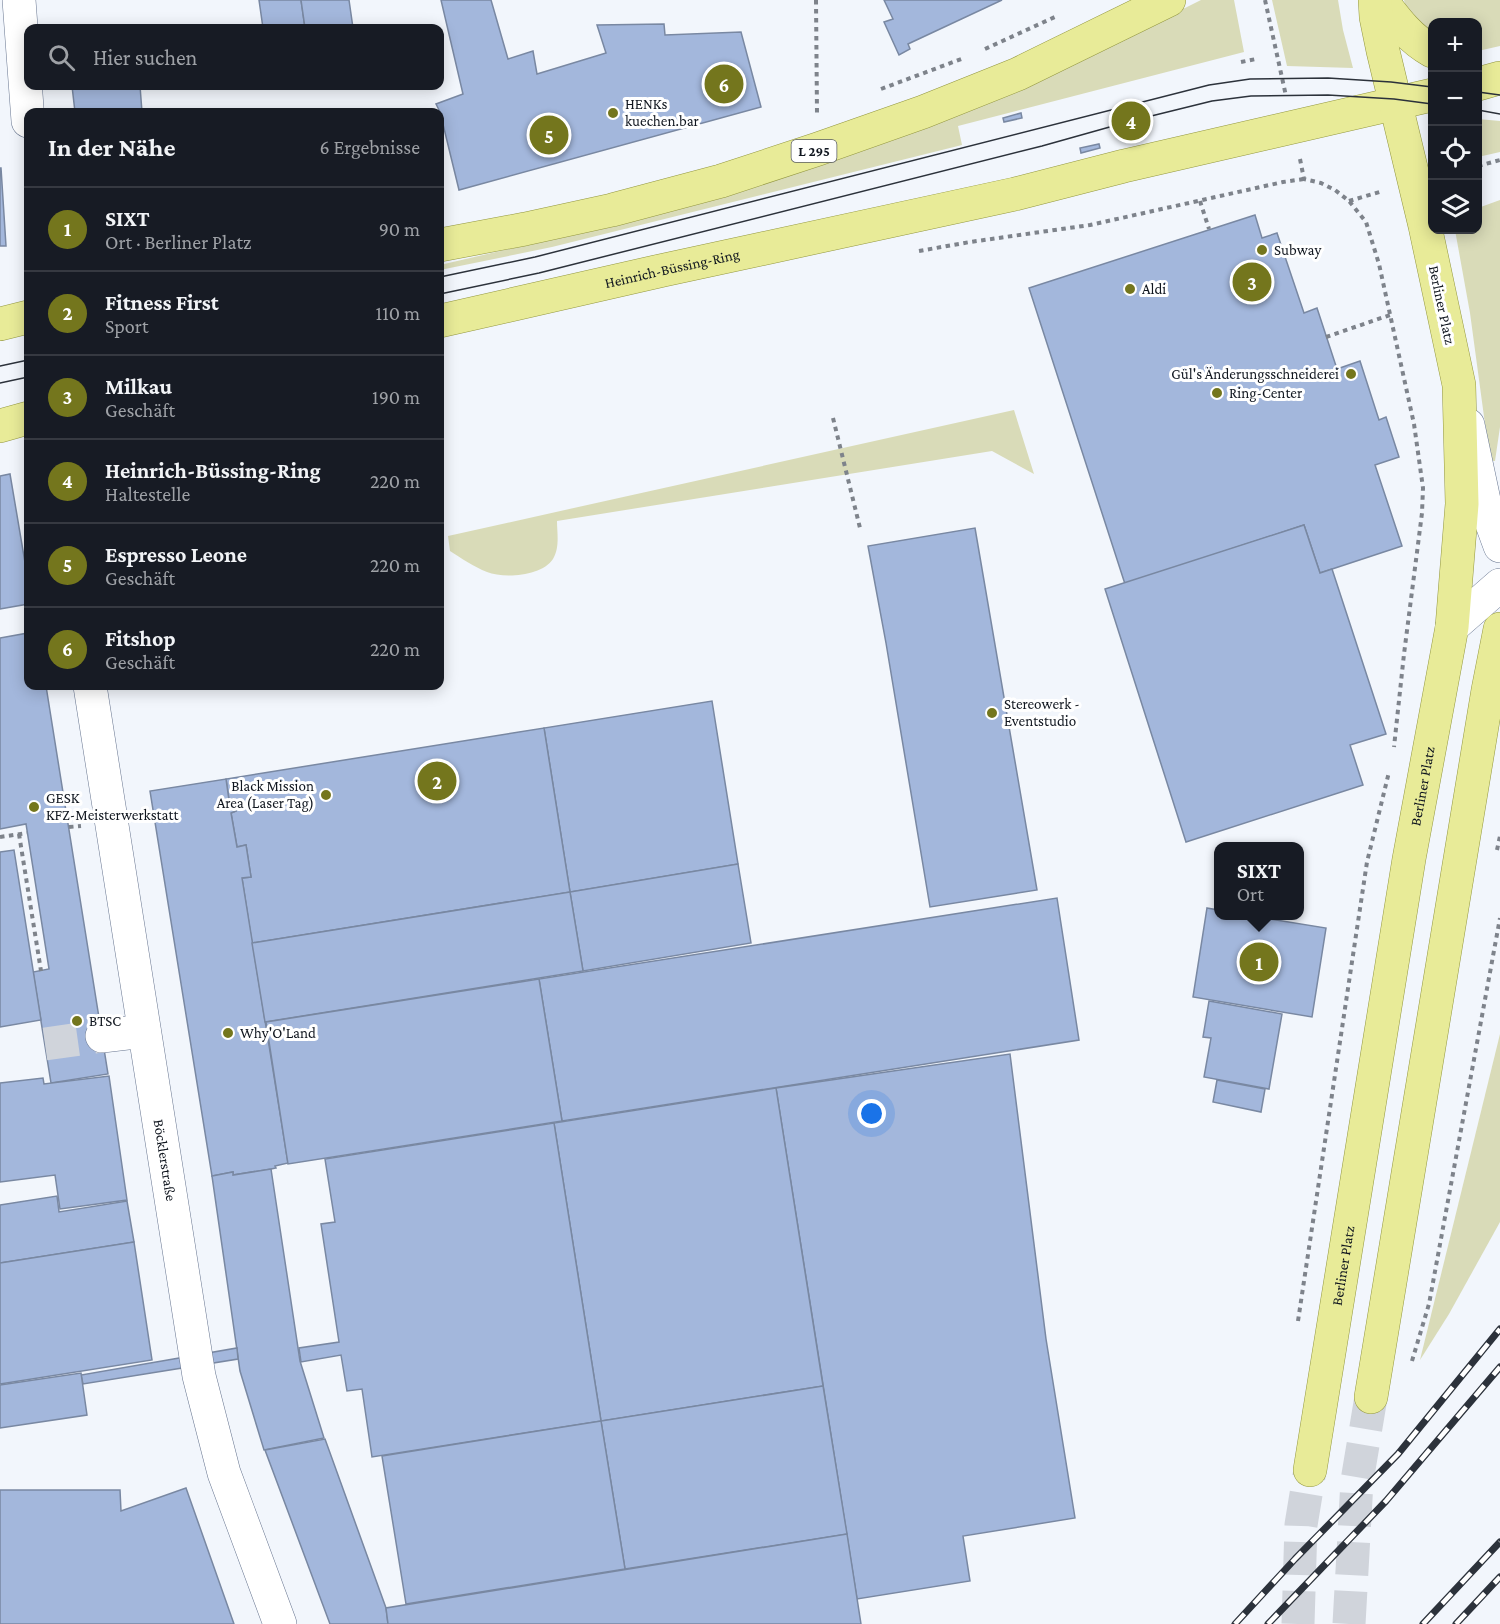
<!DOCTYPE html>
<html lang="de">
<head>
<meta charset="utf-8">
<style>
  :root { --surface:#171b24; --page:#242831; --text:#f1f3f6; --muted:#9ea1a6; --line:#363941; --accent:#74761d }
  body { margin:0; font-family:"Crimson Pro",serif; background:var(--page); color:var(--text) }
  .controls { position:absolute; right:18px; top:18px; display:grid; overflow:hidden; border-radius:12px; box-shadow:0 3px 15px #0003 }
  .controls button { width:54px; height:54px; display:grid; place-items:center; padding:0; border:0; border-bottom:2px solid var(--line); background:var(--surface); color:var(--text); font:30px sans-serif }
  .you { position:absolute; left:872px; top:1114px; width:21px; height:21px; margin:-15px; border:4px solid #fff; border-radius:50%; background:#1a73e8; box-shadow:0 0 0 9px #1a73e833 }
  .badge { display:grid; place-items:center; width:39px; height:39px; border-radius:50%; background:var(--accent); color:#fff; font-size:20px; font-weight:700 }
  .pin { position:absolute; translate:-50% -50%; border:3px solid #fff; box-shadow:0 2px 6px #0006 }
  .popup { position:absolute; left:1214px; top:842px; width:90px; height:78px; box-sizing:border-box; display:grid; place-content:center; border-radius:12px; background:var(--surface); filter:drop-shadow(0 2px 4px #0005); font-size:20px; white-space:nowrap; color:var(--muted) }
  .popup b { font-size:22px; color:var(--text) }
  .popup::after { content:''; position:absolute; left:50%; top:100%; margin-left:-12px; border:12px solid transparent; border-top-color:var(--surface) }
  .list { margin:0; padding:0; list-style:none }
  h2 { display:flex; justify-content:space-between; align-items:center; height:78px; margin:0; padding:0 24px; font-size:26px }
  h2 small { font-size:20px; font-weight:400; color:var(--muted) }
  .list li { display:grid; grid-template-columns:39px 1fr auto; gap:18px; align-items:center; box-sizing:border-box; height:84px; padding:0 24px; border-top:2px solid var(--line) }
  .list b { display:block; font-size:22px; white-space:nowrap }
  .list p { margin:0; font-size:20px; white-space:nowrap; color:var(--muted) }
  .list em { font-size:20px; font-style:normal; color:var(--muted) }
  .icon { flex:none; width:33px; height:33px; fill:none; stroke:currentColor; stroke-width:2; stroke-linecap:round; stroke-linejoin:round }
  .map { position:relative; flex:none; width:1500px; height:1624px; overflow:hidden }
  .search { position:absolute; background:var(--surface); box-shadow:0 3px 15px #0003; left:24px; top:24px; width:420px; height:66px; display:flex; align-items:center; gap:15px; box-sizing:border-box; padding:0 21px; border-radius:12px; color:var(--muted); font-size:22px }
  .panel { position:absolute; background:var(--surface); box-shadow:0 3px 15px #0003; left:24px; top:108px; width:420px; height:582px; border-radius:12px }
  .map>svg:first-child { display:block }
  .green { fill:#d9dbb8 }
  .building { fill:#a3b7dc; stroke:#7988a2; stroke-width:1.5 }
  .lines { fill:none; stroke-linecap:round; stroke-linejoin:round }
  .minor-tunnel { stroke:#d0d4db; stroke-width:33; stroke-dasharray:33 16; stroke-linecap:butt }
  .major-tunnel { stroke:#d0d4db; stroke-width:33; stroke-dasharray:33 16; stroke-linecap:butt }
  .minor-casing { stroke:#687690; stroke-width:34 }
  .major-casing { stroke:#939741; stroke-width:34 }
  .path { stroke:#7e838b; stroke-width:4; stroke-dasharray:4.5 4.5; stroke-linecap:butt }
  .minor { stroke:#fff; stroke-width:33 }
  .major { stroke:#e8eb98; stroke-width:33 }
  .tram { stroke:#2c323b; stroke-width:1.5 }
  .rail-casing { stroke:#2c323b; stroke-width:7 }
  .rail { stroke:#fff; stroke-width:4.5; stroke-dasharray:14; stroke-linecap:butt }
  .poi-dot { fill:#74761d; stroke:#fff; stroke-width:2 }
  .labels { text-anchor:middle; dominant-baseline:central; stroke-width:6; stroke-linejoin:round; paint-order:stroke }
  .shield { fill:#fff; stroke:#585c62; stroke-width:1.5 }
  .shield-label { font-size:14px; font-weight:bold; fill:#10161f }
  .poi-label { font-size:15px; fill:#10161f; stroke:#fff; text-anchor:start }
  .street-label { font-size:15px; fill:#10161f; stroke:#fff }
</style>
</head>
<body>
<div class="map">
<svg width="1500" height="1624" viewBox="0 0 1500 1624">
  <rect width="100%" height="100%" fill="#f2f6fc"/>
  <g class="green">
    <polygon points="1201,0 1234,0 1244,52 958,126 962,145 552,247 440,270 440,265 556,238 1131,35"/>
    <polygon points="1272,0 1338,0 1343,30 1353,68 1287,66"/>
    <polygon points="1404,0 1500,0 1500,46 1478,51 1478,22 1432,22 1432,40 1406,8"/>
    <polygon points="1478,119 1500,121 1500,152 1478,157"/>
    <polygon points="1500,200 1500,427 1495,461 1490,461 1470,313 1455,230 1478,230 1478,208"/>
    <path d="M1014,410L1034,474L992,451L557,521C557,533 560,547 553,559C542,576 504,579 487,572C474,567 461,558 450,551L448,536Z"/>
    <polygon points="1500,1034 1500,1222 1449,1314 1420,1360"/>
  </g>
  <g class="building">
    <polygon points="259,0 301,0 305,28 263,28"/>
    <polygon points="301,0 349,0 353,28 305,28"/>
    <polygon points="441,0 491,0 508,59 533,51 537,74 606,53 597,25 664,24 665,35 741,32 761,107 459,190 440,112 436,104 463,94"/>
    <polygon points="884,0 1002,0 908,44 910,49 899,55 884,22 893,19"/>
    <polygon points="72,86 140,86 142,112 75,112"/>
    <polygon points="1021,113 1022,118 1004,122 1003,118"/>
    <polygon points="1099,144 1100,148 1081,153 1080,148"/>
    <polygon points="0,168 1,168 6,246 0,246"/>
    <polygon points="1255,215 1262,238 1277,233 1304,313 1317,308 1337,369 1360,361 1379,420 1386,417 1399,457 1375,465 1402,546 1320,573 1304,525 1125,584 1029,288"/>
    <polygon points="10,474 28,580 28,604 0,609 0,476"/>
    <polygon points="1304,525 1320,573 1332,569 1386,734 1350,745 1363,785 1186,842 1105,589"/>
    <polygon points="975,528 1037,890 930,907 886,643 868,546"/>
    <polygon points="28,633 28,686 46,686 108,1074 51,1083 33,972 49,969 26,824 0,829 0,638"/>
    <polygon points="712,701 738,864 570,892 544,728"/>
    <polygon points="544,728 570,892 252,943 242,878 251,877 246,845 237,847 231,813 236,811 234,799 229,800 226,779"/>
    <polygon points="226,779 229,800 234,799 236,811 231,813 237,847 246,845 251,877 242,878 288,1163 275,1166 276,1168 271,1169 233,1175 233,1172 212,1176 150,791"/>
    <polygon points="14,850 41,1020 0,1027 0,852"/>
    <polygon points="738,864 751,943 583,971 570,892"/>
    <polygon points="570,892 583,971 265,1022 252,943"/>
    <polygon points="1057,898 1079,1040 562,1121 539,979"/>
    <polygon points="1207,908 1218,910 1218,916 1251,916 1326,928 1312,1017 1193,997"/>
    <polygon points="539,979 562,1121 288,1164 266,1022"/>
    <polygon points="1209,1001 1282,1014 1269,1089 1204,1077 1211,1038 1203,1037"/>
    <polygon points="1010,1054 1046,1339 1075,1518 963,1536 970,1581 857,1599 776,1088"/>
    <polygon points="109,1076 127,1200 60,1209 55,1175 0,1182 0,1083 43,1078 44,1084"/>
    <polygon points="1217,1080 1265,1089 1261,1112 1213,1102"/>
    <polygon points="776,1088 823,1386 601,1421 554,1123"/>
    <polygon points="554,1123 601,1421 372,1457 362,1389 347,1391 341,1355 301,1362 299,1348 339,1342 321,1224 335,1222 325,1159"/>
    <polygon points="271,1169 300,1361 324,1438 264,1450 240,1371 212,1176 233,1172 233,1175"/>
    <polygon points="57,1196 59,1212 127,1201 134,1242 0,1263 0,1205"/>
    <polygon points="134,1242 152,1360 0,1384 0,1263"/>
    <polygon points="237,1348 238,1359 83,1384 81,1375"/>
    <polygon points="81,1373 87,1415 0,1428 0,1385"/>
    <polygon points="823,1386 847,1534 625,1569 601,1421"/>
    <polygon points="601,1421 625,1569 406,1604 382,1456"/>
    <polygon points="325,1439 386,1608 388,1624 330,1624 265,1450"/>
    <polygon points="186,1488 234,1624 0,1624 0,1490 120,1490 121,1511"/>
    <polygon points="847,1534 861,1624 388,1624 386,1608"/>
  </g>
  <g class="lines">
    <polyline class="minor-tunnel" points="45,1044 102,1036"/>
    <g class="major-tunnel">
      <polyline points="1298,1624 1301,1525 1310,1470"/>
      <polyline points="1349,1624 1357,1481 1371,1397"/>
    </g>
    <g class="minor-casing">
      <g id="minor">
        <polyline points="19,0 28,121"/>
        <polyline points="1468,425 1485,505 1500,546"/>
        <polyline points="1452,627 1500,585"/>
        <path id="s1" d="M90,686L199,1376L224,1473L280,1624"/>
        <polyline points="102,1036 144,1031"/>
      </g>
    </g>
    <g class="major-casing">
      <g id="major">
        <path d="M1381,0C1396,20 1410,39 1432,51"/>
        <polyline points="1478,84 1500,78"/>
        <polyline points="440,245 525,229 612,210 721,181 818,149 923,112 1018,74 1169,0"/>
        <path id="s2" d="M440,321L664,270L1015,194L1124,166L1432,95"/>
        <polyline points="0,324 28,317"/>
        <polyline points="0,426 28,418"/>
        <polyline points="1371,1397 1488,690 1500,629"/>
        <path id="s3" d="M1310,1470L1409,859L1452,627L1462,504L1459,385L1425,226L1383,51L1376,17L1375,0"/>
      </g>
    </g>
    <g class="path">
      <polyline points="816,0 817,113"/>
      <polyline points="1265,0 1286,96"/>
      <polyline points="985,49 1057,16"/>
      <polyline points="1241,62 1256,59"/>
      <polyline points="881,89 964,58"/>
      <polyline points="1300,159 1304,179 1321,183 1335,190 1349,201 1366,222 1379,264 1414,424 1423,488 1422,513 1404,654 1394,747"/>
      <polyline points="1478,166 1500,160"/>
      <polyline points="1200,201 1209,229"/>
      <polyline points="1349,201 1383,191"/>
      <polyline points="919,251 970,242 1090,225 1283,182 1304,179"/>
      <polyline points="1326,337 1390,315"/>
      <polyline points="833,418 860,528"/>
      <polyline points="69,827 81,826"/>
      <polyline points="19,834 41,971"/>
      <polyline points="0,837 27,833"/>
      <polyline points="1497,850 1500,836"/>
      <polyline points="1298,1321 1367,862 1389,772"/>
      <polyline points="1412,1361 1429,1304 1500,918"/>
    </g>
    <use href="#minor" class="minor"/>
    <use href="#major" class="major"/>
    <g class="tram">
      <polyline points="1478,92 1500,95"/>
      <polyline points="1478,110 1500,114"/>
      <polyline points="440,277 535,257 1209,85 1250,79 1328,78 1391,82 1432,87"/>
      <polyline points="440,294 539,273 1042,146 1131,121 1212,101 1251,96 1328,95 1394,99 1432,104"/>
      <polyline points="0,366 28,360"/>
      <polyline points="0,383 28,377"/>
    </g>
    <g class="rail-casing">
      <g id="rail">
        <polyline points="1235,1624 1295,1559 1398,1454 1500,1329"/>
        <polyline points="1268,1624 1386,1501 1500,1367"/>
        <polyline points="1423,1624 1500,1542"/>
        <polyline points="1456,1624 1500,1577"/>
      </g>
    </g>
    <use href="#rail" class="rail"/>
  </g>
  <g class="poi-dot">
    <circle cx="613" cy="113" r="6"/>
    <circle cx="1262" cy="250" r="6"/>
    <circle cx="1130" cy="289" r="6"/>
    <circle cx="1351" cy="374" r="6"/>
    <circle cx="1217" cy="393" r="6"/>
    <circle cx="992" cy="713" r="6"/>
    <circle cx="326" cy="795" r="6"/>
    <circle cx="34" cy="807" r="6"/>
    <circle cx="77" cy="1021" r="6"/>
    <circle cx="228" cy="1033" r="6"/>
  </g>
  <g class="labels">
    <rect class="shield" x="791.5" y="140" width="45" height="22" rx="4.5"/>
    <g class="shield-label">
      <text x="814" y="151">L 295</text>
    </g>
    <g class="poi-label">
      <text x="625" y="104">HENKs<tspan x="625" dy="17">kuechen.bar</tspan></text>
      <text x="1274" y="250">Subway</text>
      <text x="1142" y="289">Aldi</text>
      <text x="1339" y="374" text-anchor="end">Gül's Änderungsschneiderei</text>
      <text x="1229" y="393">Ring-Center</text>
      <text x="1004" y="704">Stereowerk -<tspan x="1004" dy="17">Eventstudio</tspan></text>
      <text x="314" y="786" text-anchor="end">Black Mission<tspan x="314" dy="17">Area (Laser Tag)</tspan></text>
      <text x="46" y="798">GESK<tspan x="46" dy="17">KFZ-Meisterwerkstatt</tspan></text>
      <text x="89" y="1021">BTSC</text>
      <text x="240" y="1033">Why'O'Land</text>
    </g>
    <g class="street-label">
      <text stroke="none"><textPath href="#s2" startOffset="238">Heinrich-Büssing-Ring</textPath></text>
      <text transform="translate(1442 305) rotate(78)">Berliner Platz</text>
      <text stroke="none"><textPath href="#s3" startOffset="693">Berliner Platz</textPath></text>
      <text stroke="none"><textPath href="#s1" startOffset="480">Böcklerstraße</textPath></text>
      <text stroke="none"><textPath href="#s3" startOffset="207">Berliner Platz</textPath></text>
    </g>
  </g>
</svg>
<div class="controls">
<button>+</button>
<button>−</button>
<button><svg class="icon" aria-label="locate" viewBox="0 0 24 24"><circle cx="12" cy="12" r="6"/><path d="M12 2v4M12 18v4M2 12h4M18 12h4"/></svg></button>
<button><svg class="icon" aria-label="layers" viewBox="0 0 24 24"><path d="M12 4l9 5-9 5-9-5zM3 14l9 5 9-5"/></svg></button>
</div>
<div class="you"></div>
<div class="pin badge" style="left:1259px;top:962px">1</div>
<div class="popup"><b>SIXT</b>Ort</div>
<div class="pin badge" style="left:437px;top:781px">2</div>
<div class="pin badge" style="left:1252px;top:282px">3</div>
<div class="pin badge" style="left:1131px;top:121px">4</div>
<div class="pin badge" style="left:549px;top:135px">5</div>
<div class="pin badge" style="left:724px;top:84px">6</div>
<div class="search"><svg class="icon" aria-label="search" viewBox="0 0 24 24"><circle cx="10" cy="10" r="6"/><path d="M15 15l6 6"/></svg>Hier suchen</div>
<section class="panel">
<h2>In der Nähe<small>6 Ergebnisse</small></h2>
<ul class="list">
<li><span class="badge">1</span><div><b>SIXT</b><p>Ort · Berliner Platz</p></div><em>90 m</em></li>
<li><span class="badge">2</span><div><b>Fitness First</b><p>Sport</p></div><em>110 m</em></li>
<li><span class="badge">3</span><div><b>Milkau</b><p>Geschäft</p></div><em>190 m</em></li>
<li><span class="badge">4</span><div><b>Heinrich-Büssing-Ring</b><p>Haltestelle</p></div><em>220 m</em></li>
<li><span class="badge">5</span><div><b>Espresso Leone</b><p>Geschäft</p></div><em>220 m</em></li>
<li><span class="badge">6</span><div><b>Fitshop</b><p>Geschäft</p></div><em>220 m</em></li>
</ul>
</section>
</div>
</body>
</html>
